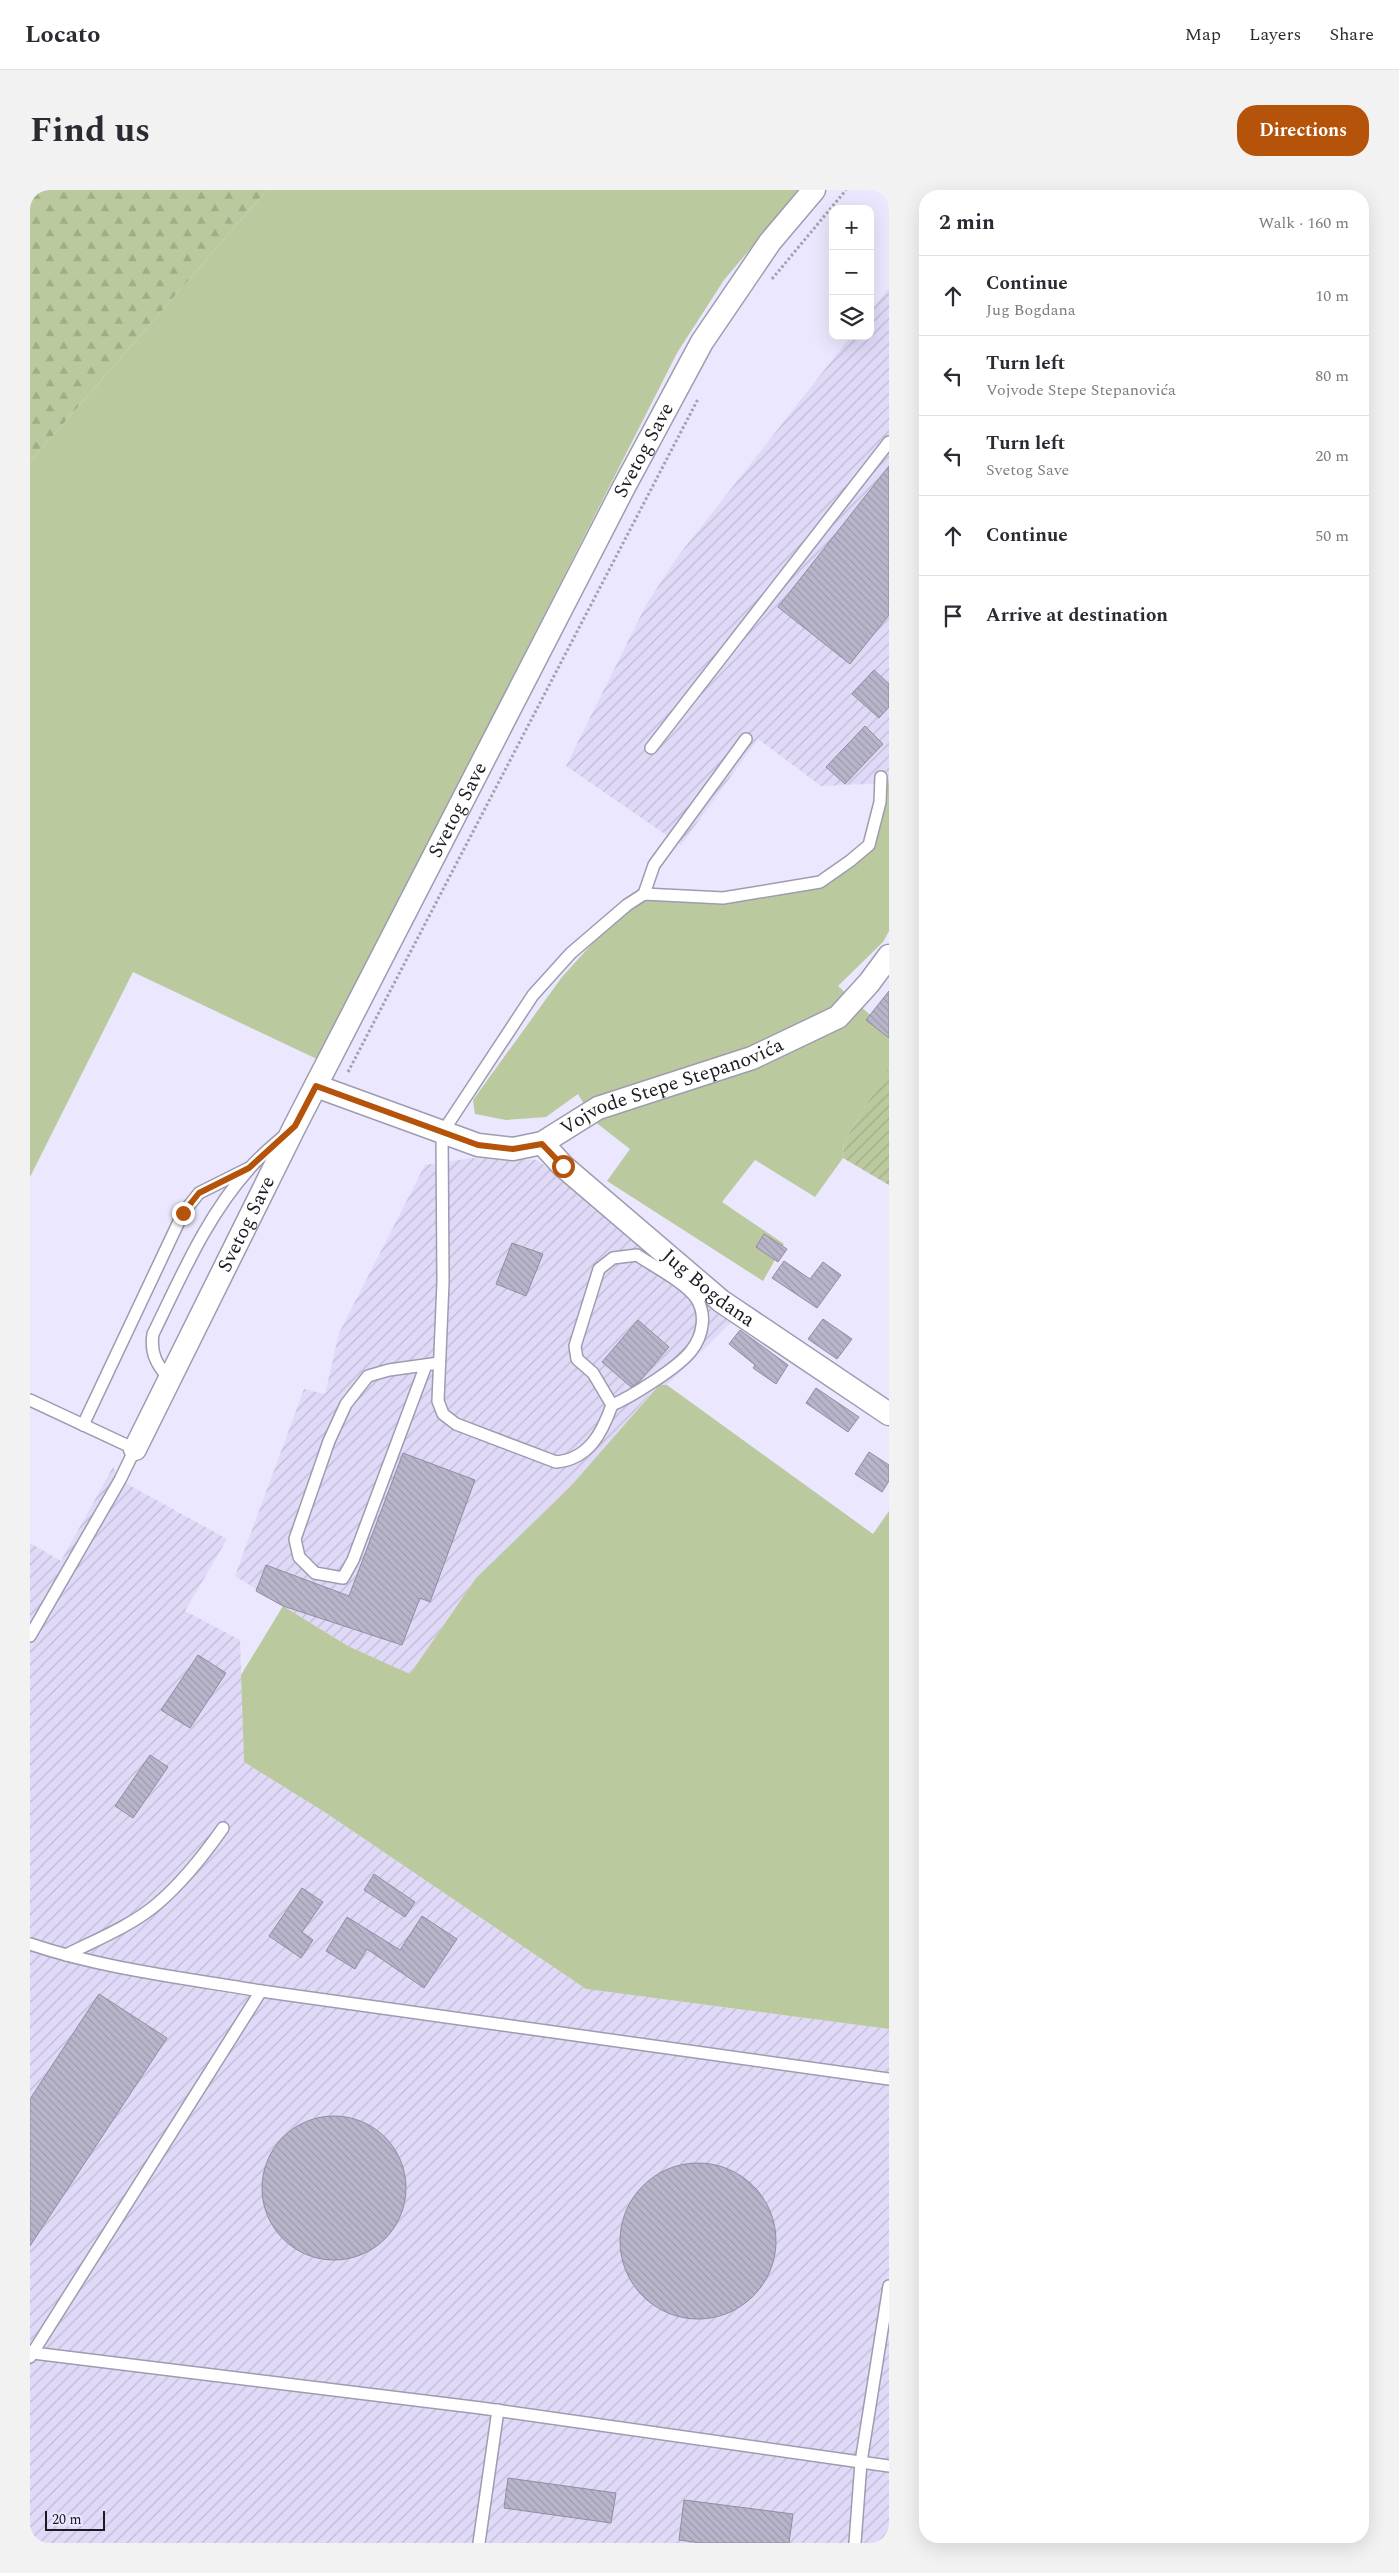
<!DOCTYPE html>
<html lang="en">
<head>
<meta charset="utf-8">
<style>
  :root { --surface:#fff; --page:#f2f2f3; --text:#2b2b33; --muted:#7c7c81; --line:#e1e1e2; --accent:#b45309 }
  body { margin:0; font-family:Spectral,serif; background:var(--page); color:var(--text) }
  .controls { position:absolute; right:15px; top:15px; display:grid; overflow:hidden; border-radius:10px; box-shadow:0 5px 20px #0002 }
  .controls button { width:45px; height:45px; display:grid; place-items:center; padding:0; border:0; border-bottom:1px solid var(--line); background:var(--surface); color:var(--text); font:25px sans-serif }
  .scale { position:absolute; left:15px; bottom:12px; width:60px; box-sizing:border-box; padding-left:5px; border:2px solid #1c1b23; border-top:0; font-size:14px; line-height:18px; white-space:nowrap; color:#1c1b23; -webkit-text-stroke:4px #ebe7fe; paint-order:stroke }
  .stop { position:absolute; width:15px; height:15px; margin:-11px; border:4px solid #b45309; border-radius:50%; background:#fff }
  .stop.end { background:#b45309; border-color:#fff; box-shadow:0 1px 5px #0008 }
  .list { margin:0; padding:0; list-style:none }
  h2 { display:flex; justify-content:space-between; align-items:center; height:65px; margin:0; padding:0 20px; font-size:21px }
  h2 small { font-size:16px; font-weight:400; color:var(--muted) }
  .list li { display:grid; grid-template-columns:32px 1fr auto; gap:15px; align-items:center; box-sizing:border-box; height:80px; padding:0 20px; border-top:1px solid var(--line) }
  .list b { display:block; font-size:19px; white-space:nowrap }
  .list p { margin:0; font-size:16px; white-space:nowrap; color:var(--muted) }
  .list em { font-size:16px; font-style:normal; color:var(--muted) }
  .icon { flex:none; width:28px; height:28px; fill:none; stroke:currentColor; stroke-width:2; stroke-linecap:round; stroke-linejoin:round }
  .map { position:relative; flex:none; width:859px; height:2353px; overflow:hidden; border-radius:20px }
  header { display:flex; align-items:center; gap:30px; box-sizing:border-box; height:70px; padding:0 25px; background:var(--surface); border-bottom:1px solid var(--line) }
  header strong { font-size:24px }
  nav { display:flex; gap:28px; margin-inline-start:auto; font-size:18px }
  .intro { display:flex; align-items:center; justify-content:space-between; box-sizing:border-box; height:120px; padding:0 30px }
  h1 { margin:0; font-size:35px }
  .button { padding:12px 22px; border-radius:20px; background:var(--accent); color:#fff; font-size:18px; font-weight:700 }
  main { display:flex; gap:30px; padding:0 30px }
  aside { flex:1; background:var(--surface); border-radius:20px; box-shadow:0 5px 20px #0002 }
  .map>svg:first-child { display:block }
  .industrial { fill:url(#industrial-furrows) }
  .grass { fill:#bbca9e }
  .forest { fill:url(#forest-firs) }
  .garden { fill:url(#garden-furrows) }
  .building { fill:url(#building-back-hatch); stroke:#918ca1 }
  .lines { fill:none; stroke-linecap:round; stroke-linejoin:round }
  .service-casing { stroke:#9f9bb0; stroke-width:14 }
  .minor-casing { stroke:#9f9bb0; stroke-width:25 }
  .path { stroke:#a3a0b2; stroke-width:3; stroke-dasharray:2.5 2.5; stroke-linecap:butt }
  .service { stroke:#fff; stroke-width:11 }
  .minor { stroke:#fff; stroke-width:22 }
  .route { stroke:#b45309; stroke-width:6 }
  .labels { text-anchor:middle; dominant-baseline:central; stroke-width:4.5; stroke-linejoin:round; paint-order:stroke }
  .street-label { font-size:20px; fill:#1c1b23; stroke:#ebe7fe }
</style>
</head>
<body>
<header>
<strong>Locato</strong>
<nav><a>Map</a><a>Layers</a><a>Share</a></nav>
</header>
<div class="intro"><h1>Find us</h1><a class="button">Directions</a></div>
<main>
<div class="map">
<svg width="859" height="2353" viewBox="0 0 859 2353">
  <defs>
    <pattern id="industrial-furrows" width="10" height="10" patternUnits="userSpaceOnUse" patternTransform="scale(1.25)"><rect width="10" height="10" fill="#e0daf8"/><path d="M-1 1l2-2M0 10L10 0M9 11l2-2" fill="none" stroke="#c0bad4"/></pattern>
    <pattern id="forest-firs" width="22" height="20" patternUnits="userSpaceOnUse" patternTransform="scale(1.25)"><rect width="22" height="20" fill="#bbca9e"/><path d="M5 1l3.5 6h-7zM16 11l3.5 6h-7z" fill="#a0ad88"/></pattern>
    <pattern id="garden-furrows" width="10" height="10" patternUnits="userSpaceOnUse" patternTransform="scale(1.25)"><rect width="10" height="10" fill="#bbca9e"/><path d="M-1 1l2-2M0 10L10 0M9 11l2-2" fill="none" stroke="#a0ad88"/></pattern>
    <pattern id="building-back-hatch" width="6" height="6" patternUnits="userSpaceOnUse" patternTransform="scale(1.25)"><rect width="6" height="6" fill="#b8b4ca"/><path d="M-1 5l2 2M0 0l6 6M5-1l2 2" fill="none" stroke="#9e9aad"/></pattern>
  </defs>
  <rect width="100%" height="100%" fill="#ebe7fe"/>
  <g class="industrial">
    <polygon points="859,98 859,593 791,596 728,549 651,655 536,576 617,413 649,365 821,146 840,146 840,122"/>
    <polygon points="442,968 507,970 623,1054 719,1115 637,1195 628,1195 540,1297 446,1388 380,1484 318,1456 205,1386 274,1199 295,1204 309,1143 395,975"/>
    <polygon points="83,1277 90,1290 197,1349 155,1421 210,1450 214,1572 296,1623 556,1799 859,1839 859,2353 0,2353 0,1353 31,1371"/>
  </g>
  <g class="grass">
    <polygon points="237,0 770,0 694,90 647,163 289,870 103,782 0,987 0,272"/>
    <polygon points="859,593 859,741 853,752 808,796 859,842 859,878 814,952 813,968 785,1007 725,970 692,1012 754,1054 733,1091 577,991 600,959 564,931 548,904 516,927 476,930 445,924 443,910 532,787 597,715 614,704 693,708 790,692 839,655 851,594"/>
    <polygon points="629,1195 637,1195 843,1344 859,1321 859,1839 556,1799 296,1623 214,1572 211,1485 253,1416 318,1456 380,1484 446,1388 540,1297"/>
  </g>
  <polygon class="forest" points="0,0 237,0 0,272"/>
  <polygon class="garden" points="858,879 859,880 859,995 813,968 814,952"/>
  <g class="building">
    <polygon points="859,276 859,425 820,474 748,417"/>
    <polygon points="844,480 859,494 859,517 849,528 822,504"/>
    <polygon points="835,536 853,554 815,594 796,577"/>
    <polygon points="859,801 859,848 836,830"/>
    <polygon points="734,1044 757,1059 748,1072 726,1057"/>
    <polygon points="482,1053 513,1064 496,1106 466,1094"/>
    <polygon points="754,1071 780,1089 793,1072 811,1085 787,1118 742,1088"/>
    <polygon points="793,1129 822,1149 807,1169 778,1149"/>
    <polygon points="608,1130 639,1157 609,1192 601,1197 572,1172"/>
    <polygon points="710,1140 758,1175 746,1194 723,1178 725,1175 699,1154"/>
    <polygon points="786,1198 829,1227 818,1242 776,1213"/>
    <polygon points="839,1262 859,1275 859,1291 852,1302 825,1284"/>
    <polygon points="373,1263 445,1290 400,1412 390,1408 372,1455 253,1416 226,1401 236,1375 319,1406"/>
    <polygon points="168,1465 196,1483 160,1538 131,1520"/>
    <polygon points="120,1565 138,1577 103,1628 85,1616"/>
    <polygon points="344,1684 385,1712 375,1727 334,1700"/>
    <polygon points="272,1698 293,1712 272,1742 283,1750 271,1768 239,1746"/>
    <polygon points="392,1726 427,1749 394,1798 337,1759 325,1779 296,1761 317,1727 370,1760"/>
    <polygon points="69,1804 137,1848 0,2056 0,1909"/>
    <circle cx="304" cy="1998" r="72"/>
    <circle cx="668" cy="2051" r="78"/>
    <polygon points="478,2288 586,2303 581,2333 474,2318"/>
    <polygon points="654,2310 763,2324 759,2353 671,2353 649,2350"/>
  </g>
  <g class="lines">
    <g class="service-casing">
      <g id="service">
        <polyline points="621,558 859,252"/>
        <polyline points="614,704 624,675 716,549"/>
        <polyline points="396,1175 323,1370 313,1388 285,1383 269,1367 265,1349 299,1251 316,1214 338,1186 359,1180 409,1173"/>
        <path d="M140,1190C127,1175 120,1164 123,1144C151,1087 176,1027 219,979C229,967 241,957 253,947"/>
        <polyline points="0,1210 105,1259 90,1290 0,1446"/>
        <path d="M582,1215L563,1183L547,1169L545,1156L569,1079L583,1068L607,1065C623,1076 655,1092 666,1108C677,1124 673,1146 661,1161C649,1177 601,1207 582,1215C572,1243 559,1269 526,1272L426,1234L413,1224L408,1211L413,1092L412,943L503,805L541,763L597,715L614,704L693,708L790,692L820,671L839,655L850,612L851,587"/>
        <polyline points="53,1235 153,1023 169,1003 219,978"/>
        <path d="M0,1754C74,1779 154,1788 231,1801"/>
        <path d="M36,1765C66,1750 101,1736 127,1714C153,1692 174,1665 193,1638"/>
        <polyline points="3,2163 451,2218 859,2276"/>
        <polyline points="0,2167 231,1801 859,1889"/>
        <polyline points="449,2353 468,2220"/>
        <polyline points="825,2353 831,2272 859,2096"/>
      </g>
    </g>
    <g class="minor-casing">
      <g id="minor">
        <path id="s1" d="M286,896L448,955L483,959L512,953L568,918L722,868L808,827L839,793L859,766"/>
        <path id="s2" d="M512,953L533,976L691,1111L859,1224"/>
        <path id="s3" d="M105,1259L265,936L594,297L672,152L740,52L784,0"/>
      </g>
    </g>
    <g class="path">
      <polyline points="742,89 816,0"/>
      <polyline points="318,882 668,209"/>
    </g>
    <use href="#service" class="service"/>
    <use href="#minor" class="minor"/>
  </g>
  <g class="lines">
    <polyline class="route" points="153,1023 169,1003 219,978 265,936 286,896 448,955 483,959 512,954 533,976"/>
  </g>
  <g class="labels">
    <g class="street-label">
      <text stroke="none"><textPath href="#s3" startOffset="1121">Svetog Save</textPath></text>
      <text stroke="none"><textPath href="#s3" startOffset="716">Svetog Save</textPath></text>
      <text stroke="none"><textPath href="#s1" startOffset="380">Vojvode Stepe Stepanovića</textPath></text>
      <text stroke="none"><textPath href="#s3" startOffset="251">Svetog Save</textPath></text>
      <text stroke="none"><textPath href="#s2" startOffset="221">Jug Bogdana</textPath></text>
    </g>
  </g>
</svg>
<div class="controls">
<button>+</button>
<button>−</button>
<button><svg class="icon" aria-label="layers" viewBox="0 0 24 24"><path d="M12 4l9 5-9 5-9-5zM3 14l9 5 9-5"/></svg></button>
</div>
<div class="scale">20 m</div>
<div class="stop" style="left:533px;top:976px"></div>
<div class="stop end" style="left:153px;top:1023px"></div>
</div>
<aside>
<h2>2 min<small>Walk · 160 m</small></h2>
<ul class="list">
<li><svg class="icon" aria-label="ahead" viewBox="0 0 24 24"><path d="M12 20V5M6 11l6-6 6 6"/></svg><div><b>Continue</b><p>Jug Bogdana</p></div><em>10 m</em></li>
<li><svg class="icon" aria-label="left" viewBox="0 0 24 24"><path d="M17 20v-9H6M10 6l-5 5 5 5"/></svg><div><b>Turn left</b><p>Vojvode Stepe Stepanovića</p></div><em>80 m</em></li>
<li><svg class="icon" aria-label="left" viewBox="0 0 24 24"><path d="M17 20v-9H6M10 6l-5 5 5 5"/></svg><div><b>Turn left</b><p>Svetog Save</p></div><em>20 m</em></li>
<li><svg class="icon" aria-label="ahead" viewBox="0 0 24 24"><path d="M12 20V5M6 11l6-6 6 6"/></svg><div><b>Continue</b></div><em>50 m</em></li>
<li><svg class="icon" aria-label="arrive" viewBox="0 0 24 24"><path d="M6 21V4h12l-3 4 3 4H6"/></svg><div><b>Arrive at destination</b></div></li>
</ul>
</aside>
</main>
</body>
</html>
